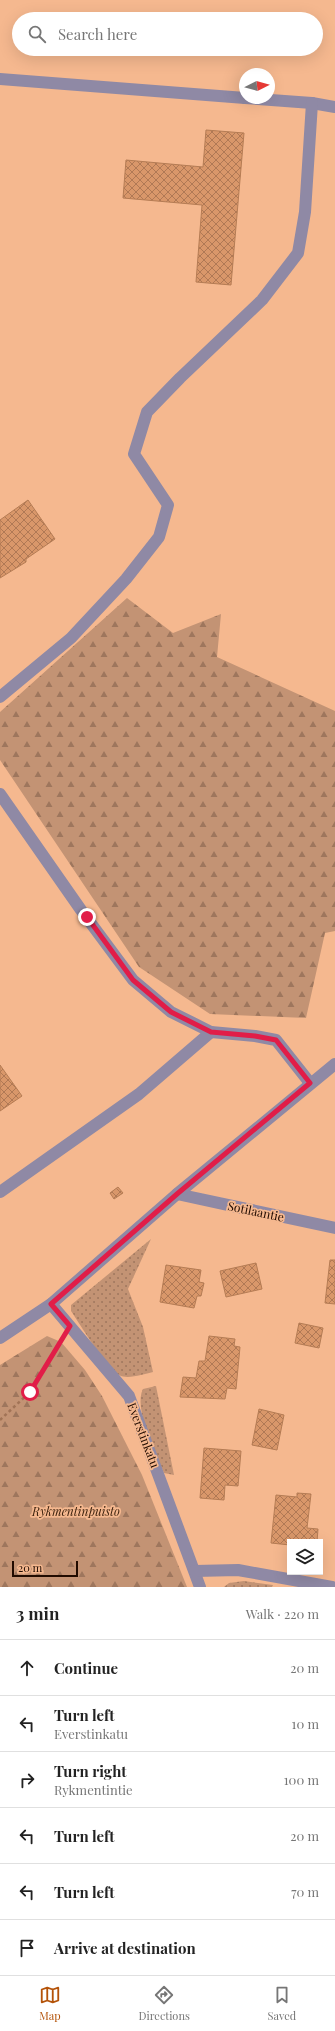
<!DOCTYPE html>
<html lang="en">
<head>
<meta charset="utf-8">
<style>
  :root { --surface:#fff; --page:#f2f2f2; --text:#222; --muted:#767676; --line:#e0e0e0; --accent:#b45309 }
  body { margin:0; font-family:"Playfair Display",serif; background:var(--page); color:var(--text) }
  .controls { position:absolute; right:12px; bottom:12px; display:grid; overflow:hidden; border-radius:0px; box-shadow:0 4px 16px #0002 }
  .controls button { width:36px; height:36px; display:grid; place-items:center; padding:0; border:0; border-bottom:1px solid var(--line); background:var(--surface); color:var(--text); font:20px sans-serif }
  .compass { position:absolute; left:239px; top:68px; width:36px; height:36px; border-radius:50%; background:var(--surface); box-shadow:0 4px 16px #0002; rotate:84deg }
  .scale { position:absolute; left:12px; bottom:10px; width:66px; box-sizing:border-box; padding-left:4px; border:2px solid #210b00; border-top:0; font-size:11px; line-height:14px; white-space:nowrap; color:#210b00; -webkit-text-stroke:3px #f5b88f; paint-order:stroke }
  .stop { position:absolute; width:12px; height:12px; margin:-9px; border:3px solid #e11d48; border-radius:50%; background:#fff }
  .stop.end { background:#e11d48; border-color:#fff; box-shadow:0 1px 4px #0008 }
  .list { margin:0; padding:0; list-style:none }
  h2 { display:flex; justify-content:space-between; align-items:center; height:52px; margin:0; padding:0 16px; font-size:17px }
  h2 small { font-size:13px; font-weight:400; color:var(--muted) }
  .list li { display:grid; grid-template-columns:26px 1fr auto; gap:12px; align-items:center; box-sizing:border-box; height:56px; padding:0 16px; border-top:1px solid var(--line) }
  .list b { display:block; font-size:15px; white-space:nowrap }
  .list p { margin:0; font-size:13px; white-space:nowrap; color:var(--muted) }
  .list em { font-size:13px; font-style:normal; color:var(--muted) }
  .icon { flex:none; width:22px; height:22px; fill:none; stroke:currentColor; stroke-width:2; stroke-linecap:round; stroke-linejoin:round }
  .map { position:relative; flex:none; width:335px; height:1587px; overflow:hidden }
  .search { position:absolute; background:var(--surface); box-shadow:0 4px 16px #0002; left:12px; right:12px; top:12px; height:44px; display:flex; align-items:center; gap:10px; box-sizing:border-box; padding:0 14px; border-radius:22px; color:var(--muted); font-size:15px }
  .sheet { height:388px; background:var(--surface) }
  nav { display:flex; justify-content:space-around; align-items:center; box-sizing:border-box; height:56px; border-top:1px solid var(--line); background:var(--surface); font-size:11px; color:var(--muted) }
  nav a { display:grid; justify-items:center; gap:2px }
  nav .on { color:var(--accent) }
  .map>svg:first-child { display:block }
  .grass { fill:url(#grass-dots) }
  .forest { fill:url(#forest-firs) }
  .building { fill:url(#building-cross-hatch); stroke:#b57c54 }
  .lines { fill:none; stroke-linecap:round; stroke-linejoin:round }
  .path { stroke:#a17356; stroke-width:2.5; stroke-dasharray:3 3; stroke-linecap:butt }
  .minor { stroke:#8f89a5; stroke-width:12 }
  .route { stroke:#e11d48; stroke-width:5 }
  .labels { text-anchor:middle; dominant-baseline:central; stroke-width:3.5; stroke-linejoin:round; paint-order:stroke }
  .street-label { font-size:12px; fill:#210b00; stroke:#f5b88f }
  .park-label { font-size:12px; font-style:italic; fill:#3d220e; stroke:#f5b88f }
</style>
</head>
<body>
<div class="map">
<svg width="335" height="1587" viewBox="0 0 335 1587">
  <defs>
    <pattern id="grass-dots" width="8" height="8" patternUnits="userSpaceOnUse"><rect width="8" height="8" fill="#c39374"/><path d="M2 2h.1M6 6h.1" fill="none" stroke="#9e765d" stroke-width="1.8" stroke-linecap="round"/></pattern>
    <pattern id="forest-firs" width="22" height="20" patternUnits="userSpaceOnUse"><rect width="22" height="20" fill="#c39374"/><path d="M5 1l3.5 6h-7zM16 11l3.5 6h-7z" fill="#9e765d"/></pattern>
    <pattern id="building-cross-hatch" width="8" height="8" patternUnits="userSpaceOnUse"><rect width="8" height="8" fill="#d9976a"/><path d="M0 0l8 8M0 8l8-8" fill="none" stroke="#b07955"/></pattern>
  </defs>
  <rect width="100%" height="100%" fill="#f5b88f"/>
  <g class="grass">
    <path d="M151,1239L128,1289L143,1327L153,1372C143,1374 128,1380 119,1375C106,1368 80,1324 71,1311V1305Z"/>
    <path d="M156,1386L174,1475L164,1473C156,1453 133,1408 143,1389Z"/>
    <polygon points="244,1581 273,1585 272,1587 224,1587 229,1583"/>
  </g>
  <g class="forest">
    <polygon points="127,598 173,633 221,614 217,657 335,711 335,931 325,933 306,1018 210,1014 139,967 0,760 0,712"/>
    <polygon points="47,1336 61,1342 85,1370 102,1396 142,1475 187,1587 0,1587 0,1365"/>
  </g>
  <g class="building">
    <polygon points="206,130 244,133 231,285 196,282 202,205 123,198 126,160 203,167"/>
    <polygon points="28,500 55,539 26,559 26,562 0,578 0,520"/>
    <polygon points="0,1065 22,1096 0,1111"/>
    <polygon points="118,1187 123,1193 114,1199 110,1193"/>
    <polygon points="330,1260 335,1260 335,1304 325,1303"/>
    <polygon points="256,1263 262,1289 226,1297 220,1271"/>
    <polygon points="166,1265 201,1270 199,1282 204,1283 201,1296 197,1296 194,1308 160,1302"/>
    <polygon points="299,1323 323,1328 319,1348 295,1343"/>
    <polygon points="209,1336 235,1339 234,1346 240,1347 236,1389 227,1388 225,1399 180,1397 183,1377 196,1378 199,1361 205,1361"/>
    <polygon points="259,1409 284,1415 277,1450 252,1445"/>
    <polygon points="204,1448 241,1451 238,1486 225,1485 224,1500 200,1498"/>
    <polygon points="297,1493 311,1494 307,1528 318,1529 317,1542 290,1542 290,1545 271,1543 276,1495 297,1497"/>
  </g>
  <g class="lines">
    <polyline class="path" points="0,1420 30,1392 60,1342"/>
    <g class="minor">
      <polyline points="0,79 245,98"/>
      <polyline points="245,98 312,103 335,107"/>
      <polyline points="0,697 71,638 126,579 159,537 168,505 134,454 147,412 180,378 262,300 298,253 305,212 312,103"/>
      <polyline points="0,794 81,910 133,980 171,1012 211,1032 255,1036 276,1040 310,1083"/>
      <polyline points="0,1192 139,1094 211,1032"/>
      <polyline points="177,1194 335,1228"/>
      <polyline points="51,1304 129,1396 200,1587"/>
      <polyline points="0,1338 51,1304 177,1194 335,1064"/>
      <polyline points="195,1571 238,1570 332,1587"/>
    </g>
  </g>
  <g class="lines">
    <polyline class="route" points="30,1392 70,1326 51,1304 177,1194 310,1083 276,1040 255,1036 211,1032 171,1012 133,980 87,917"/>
  </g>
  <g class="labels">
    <g class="street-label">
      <text transform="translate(256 1211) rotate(12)">Sotilaantie</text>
      <text transform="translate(144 1435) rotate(69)">Everstinkatu</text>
    </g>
    <g class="park-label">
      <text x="76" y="1511">Rykmentinpuisto</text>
    </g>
  </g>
</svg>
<div class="controls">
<button><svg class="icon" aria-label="layers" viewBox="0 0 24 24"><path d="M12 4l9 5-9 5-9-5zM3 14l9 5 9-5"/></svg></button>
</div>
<svg class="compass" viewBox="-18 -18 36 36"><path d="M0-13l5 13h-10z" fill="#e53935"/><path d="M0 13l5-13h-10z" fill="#767676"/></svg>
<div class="scale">20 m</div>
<div class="stop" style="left:30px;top:1392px"></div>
<div class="stop end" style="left:87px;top:917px"></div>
<div class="search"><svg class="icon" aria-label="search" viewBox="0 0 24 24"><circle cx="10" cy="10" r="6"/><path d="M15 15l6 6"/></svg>Search here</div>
</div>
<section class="sheet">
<h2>3 min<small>Walk · 220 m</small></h2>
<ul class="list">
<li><svg class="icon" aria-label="ahead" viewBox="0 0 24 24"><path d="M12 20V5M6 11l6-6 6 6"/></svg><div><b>Continue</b></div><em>20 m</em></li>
<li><svg class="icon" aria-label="left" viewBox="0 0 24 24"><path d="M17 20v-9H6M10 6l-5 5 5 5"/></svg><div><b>Turn left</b><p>Everstinkatu</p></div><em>10 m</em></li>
<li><svg class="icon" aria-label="right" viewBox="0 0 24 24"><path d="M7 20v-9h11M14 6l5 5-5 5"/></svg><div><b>Turn right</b><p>Rykmentintie</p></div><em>100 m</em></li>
<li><svg class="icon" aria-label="left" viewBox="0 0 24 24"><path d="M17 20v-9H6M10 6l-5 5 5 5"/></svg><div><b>Turn left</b></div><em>20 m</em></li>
<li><svg class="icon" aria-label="left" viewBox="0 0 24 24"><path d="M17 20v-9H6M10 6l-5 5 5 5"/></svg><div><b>Turn left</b></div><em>70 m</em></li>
<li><svg class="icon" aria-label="arrive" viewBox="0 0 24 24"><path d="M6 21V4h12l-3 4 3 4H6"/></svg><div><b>Arrive at destination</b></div></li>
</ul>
</section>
<nav>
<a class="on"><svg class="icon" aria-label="map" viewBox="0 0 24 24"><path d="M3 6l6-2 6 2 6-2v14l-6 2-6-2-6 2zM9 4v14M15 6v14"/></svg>Map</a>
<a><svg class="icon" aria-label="directions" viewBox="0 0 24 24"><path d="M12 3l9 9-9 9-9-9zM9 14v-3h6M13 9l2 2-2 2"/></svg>Directions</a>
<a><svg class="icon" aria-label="saved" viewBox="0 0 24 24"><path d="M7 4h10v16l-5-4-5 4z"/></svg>Saved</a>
</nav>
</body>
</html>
